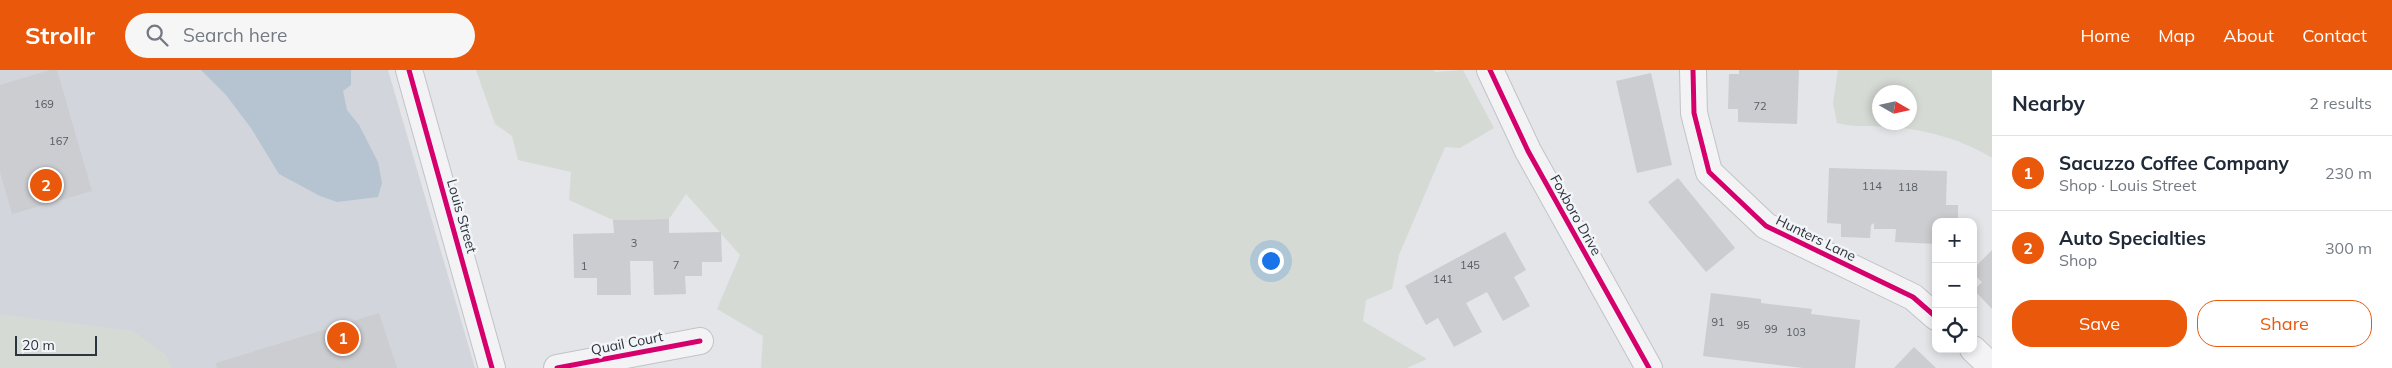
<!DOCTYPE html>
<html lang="en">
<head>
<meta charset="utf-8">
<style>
  :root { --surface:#fff; --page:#f6f6f7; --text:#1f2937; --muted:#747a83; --line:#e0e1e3; --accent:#ea580c }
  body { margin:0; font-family:Mulish,sans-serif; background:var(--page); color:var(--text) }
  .controls { position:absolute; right:15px; bottom:15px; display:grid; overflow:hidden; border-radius:10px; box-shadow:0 2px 8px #0003 }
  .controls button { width:45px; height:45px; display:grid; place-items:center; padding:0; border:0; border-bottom:1px solid var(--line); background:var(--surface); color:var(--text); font:25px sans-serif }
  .compass { position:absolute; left:1872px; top:15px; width:45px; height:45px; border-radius:50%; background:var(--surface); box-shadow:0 2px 8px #0003; rotate:99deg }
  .scale { position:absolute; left:15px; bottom:12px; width:82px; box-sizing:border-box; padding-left:5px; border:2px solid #2c353f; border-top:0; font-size:14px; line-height:18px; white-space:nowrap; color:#2c353f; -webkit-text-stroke:4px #f2f4f7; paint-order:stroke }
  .you { position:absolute; left:1270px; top:190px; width:18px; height:18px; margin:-12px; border:4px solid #fff; border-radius:50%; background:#1a73e8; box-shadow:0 0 0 8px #1a73e833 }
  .badge { display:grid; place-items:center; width:32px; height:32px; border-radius:50%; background:var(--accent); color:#fff; font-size:16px; font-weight:700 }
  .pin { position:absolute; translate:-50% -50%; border:2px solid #fff; box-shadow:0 1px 5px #0006 }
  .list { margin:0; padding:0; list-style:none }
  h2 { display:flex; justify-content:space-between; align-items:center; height:65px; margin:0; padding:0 20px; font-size:21px }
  h2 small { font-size:16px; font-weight:400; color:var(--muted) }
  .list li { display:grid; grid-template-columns:32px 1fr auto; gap:15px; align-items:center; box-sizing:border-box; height:75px; padding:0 20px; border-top:1px solid var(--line) }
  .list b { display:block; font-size:19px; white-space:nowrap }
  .list p { margin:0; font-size:16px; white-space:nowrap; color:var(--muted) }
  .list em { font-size:16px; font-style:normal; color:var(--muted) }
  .actions { display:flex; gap:10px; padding:15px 20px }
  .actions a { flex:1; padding:11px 0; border:1px solid var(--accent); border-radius:20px; text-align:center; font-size:18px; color:var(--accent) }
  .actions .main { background:var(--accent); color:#fff }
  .icon { flex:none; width:28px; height:28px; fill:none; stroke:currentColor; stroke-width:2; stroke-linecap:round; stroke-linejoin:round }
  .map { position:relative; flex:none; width:1992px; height:298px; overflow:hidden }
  header { display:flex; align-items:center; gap:30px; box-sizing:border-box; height:70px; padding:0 25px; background:var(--accent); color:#fff }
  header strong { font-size:24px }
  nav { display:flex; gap:28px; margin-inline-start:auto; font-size:18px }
  .search { width:350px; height:45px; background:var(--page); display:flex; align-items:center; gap:12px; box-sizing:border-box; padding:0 18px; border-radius:28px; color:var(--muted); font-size:19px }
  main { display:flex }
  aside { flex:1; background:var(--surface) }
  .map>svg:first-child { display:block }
  .built { fill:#d2d5db }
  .green { fill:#d5dbd4; fill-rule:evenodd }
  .water { fill:#b5c4d0 }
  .building { fill:#cccdd0 }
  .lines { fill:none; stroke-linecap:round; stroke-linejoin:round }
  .street-casing { stroke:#c2c3c6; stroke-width:28 }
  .street { stroke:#f3f3f5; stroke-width:26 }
  .cycleway-casing { stroke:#f2f4f7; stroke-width:8 }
  .cycleway { stroke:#d6006c; stroke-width:5 }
  .labels { text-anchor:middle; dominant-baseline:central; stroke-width:5; stroke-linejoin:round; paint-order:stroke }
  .number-label { font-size:11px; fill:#555c64 }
  .street-label { font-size:14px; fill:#2c353f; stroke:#f2f4f7 }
</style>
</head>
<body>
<header>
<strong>Strollr</strong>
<div class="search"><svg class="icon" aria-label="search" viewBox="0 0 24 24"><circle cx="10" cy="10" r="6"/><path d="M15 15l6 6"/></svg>Search here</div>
<nav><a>Home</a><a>Map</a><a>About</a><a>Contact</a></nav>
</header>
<main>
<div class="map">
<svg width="1992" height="298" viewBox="0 0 1992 298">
  <rect width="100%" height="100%" fill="#e3e5e8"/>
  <polygon class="built" points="0,0 388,0 475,298 0,298"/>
  <g class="green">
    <polygon points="476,0 1433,0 1435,2 1463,0 1494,58 1460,78 1445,77 1399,185 1392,219 1366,230 1363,251 1427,289 1407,298 761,298 763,266 717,239 740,185 686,124 669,149 613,150 569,130 571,102 518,90 512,66 495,54"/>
    <path d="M1838,0H1992V88C1964,70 1929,61 1896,57C1876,55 1857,58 1837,53L1833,33ZM1910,22V52H1880V22Z"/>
    <polygon points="0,244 133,261 166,285 172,298 0,298"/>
  </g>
  <polygon class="water" points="201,0 351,0 351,15 343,21 347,40 359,55 378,92 382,113 378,127 337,132 320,126 279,104 251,58 226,25"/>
  <g class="building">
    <polygon points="50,0 57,0 92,121 12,144 0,102 0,15"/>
    <polygon points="1739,0 1799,0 1797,54 1738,52 1738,39 1728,39 1729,4 1739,4"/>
    <polygon points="1651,3 1672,95 1637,103 1616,11"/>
    <polygon points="1829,98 1947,101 1946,135 1958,135 1958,152 1936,152 1936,174 1895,172 1896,159 1874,159 1874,153 1871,155 1870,168 1841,167 1841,154 1827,153"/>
    <polygon points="1678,108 1735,178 1706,202 1648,132"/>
    <polygon points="669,149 669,163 721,162 722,192 702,192 702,206 685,206 686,224 654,225 653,191 630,191 631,225 597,225 597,208 574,208 573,164 614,163 613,150"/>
    <polygon points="1505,162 1526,200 1514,207 1530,236 1503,251 1487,222 1466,233 1482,262 1454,277 1438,248 1426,255 1405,216"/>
    <polygon points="1992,180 1992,239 1974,220 1982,212 1973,203 1973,199"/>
    <polygon points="1711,223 1761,229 1761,233 1812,239 1811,244 1860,250 1855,298 1803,298 1703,286"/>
    <polygon points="379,243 397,298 217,298 216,293"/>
    <polygon points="1914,277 1936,298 1894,298"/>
  </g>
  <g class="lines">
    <g class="street-casing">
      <g id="street">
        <polyline points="409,0 492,298"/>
        <polyline points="1490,0 1528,81 1649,298"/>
        <polyline points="1693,0 1694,43 1709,102 1766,156 1913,227 1936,247"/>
        <polyline points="1973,279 1992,297"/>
        <polyline points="557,298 700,271"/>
      </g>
    </g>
    <use href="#street" class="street"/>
    <g class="cycleway-casing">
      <g id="cycleway">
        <polyline points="409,0 492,298"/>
        <polyline points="1490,0 1528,81 1649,298"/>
        <polyline points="1693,0 1694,43 1709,102 1766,156 1913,227 1936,247"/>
        <polyline points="557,298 700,271"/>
      </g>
    </g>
    <use href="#cycleway" class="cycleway"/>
  </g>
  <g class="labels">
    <g class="number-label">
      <text x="44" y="34">169</text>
      <text x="1760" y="36">72</text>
      <text x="59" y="71">167</text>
      <text x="1872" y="116">114</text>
      <text x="1908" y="117">118</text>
      <text x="634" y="173">3</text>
      <text x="676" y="195">7</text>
      <text x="1470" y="195">145</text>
      <text x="584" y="196">1</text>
      <text x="1443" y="209">141</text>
      <text x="1718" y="252">91</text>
      <text x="1743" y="255">95</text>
      <text x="1771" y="259">99</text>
      <text x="1796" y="262">103</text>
    </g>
    <g class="street-label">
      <text transform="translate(1576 145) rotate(61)">Foxboro Drive</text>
      <text transform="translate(462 146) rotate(74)">Louis Street</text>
      <text transform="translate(1816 168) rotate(26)">Hunters Lane</text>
      <text transform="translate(627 273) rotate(-11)">Quail Court</text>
    </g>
  </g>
</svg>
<div class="controls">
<button>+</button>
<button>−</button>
<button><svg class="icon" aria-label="locate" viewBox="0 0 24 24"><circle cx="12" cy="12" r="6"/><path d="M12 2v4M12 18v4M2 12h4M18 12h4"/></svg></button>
</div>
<svg class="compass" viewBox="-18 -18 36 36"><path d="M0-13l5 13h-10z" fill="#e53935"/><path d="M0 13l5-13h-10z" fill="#747a83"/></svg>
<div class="scale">20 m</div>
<div class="you"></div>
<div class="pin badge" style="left:343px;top:268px">1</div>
<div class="pin badge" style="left:46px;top:115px">2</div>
</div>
<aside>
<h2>Nearby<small>2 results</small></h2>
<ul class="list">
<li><span class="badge">1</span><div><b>Sacuzzo Coffee Company</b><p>Shop · Louis Street</p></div><em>230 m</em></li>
<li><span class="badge">2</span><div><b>Auto Specialties</b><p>Shop</p></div><em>300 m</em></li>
</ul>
<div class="actions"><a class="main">Save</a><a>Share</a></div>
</aside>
</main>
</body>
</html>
